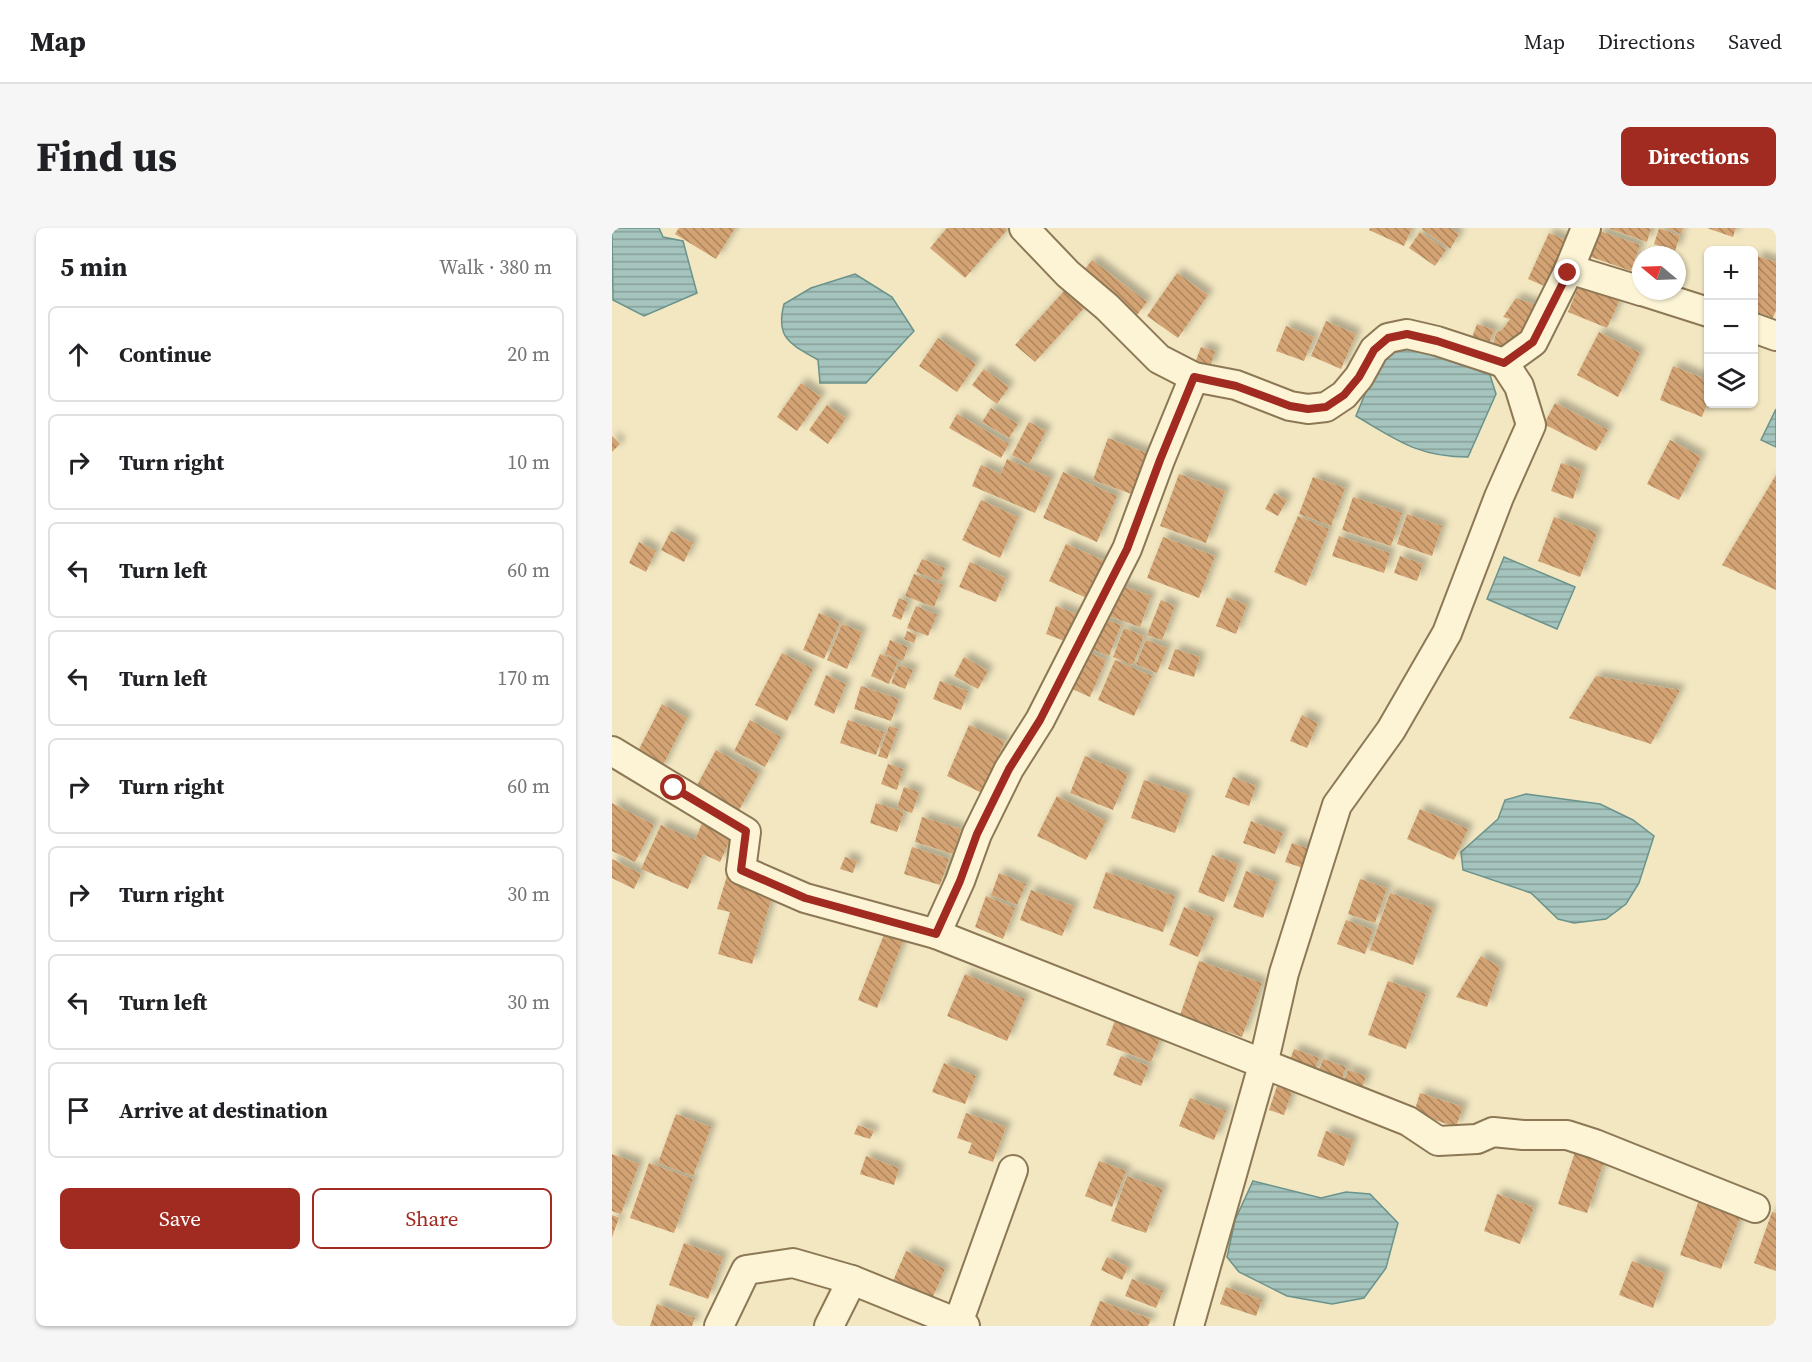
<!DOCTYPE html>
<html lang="en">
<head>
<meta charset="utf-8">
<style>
  :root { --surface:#fff; --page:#f6f6f6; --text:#202124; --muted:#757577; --line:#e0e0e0; --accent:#a22b21 }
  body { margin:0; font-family:"Source Serif 4",serif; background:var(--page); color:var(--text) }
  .controls { position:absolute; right:18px; top:18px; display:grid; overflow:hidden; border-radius:9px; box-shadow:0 2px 4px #0004 }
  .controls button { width:54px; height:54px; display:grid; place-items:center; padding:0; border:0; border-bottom:2px solid var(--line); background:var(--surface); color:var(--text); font:30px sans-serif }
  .compass { position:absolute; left:1020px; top:18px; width:54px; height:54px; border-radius:50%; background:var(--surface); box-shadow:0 2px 4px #0004; rotate:289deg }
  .stop { position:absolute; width:18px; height:18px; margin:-14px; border:4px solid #a22b21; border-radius:50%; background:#fff }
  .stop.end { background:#a22b21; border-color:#fff; box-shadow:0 2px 6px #0008 }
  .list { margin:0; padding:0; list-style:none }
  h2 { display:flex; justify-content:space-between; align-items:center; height:78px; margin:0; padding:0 24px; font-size:26px }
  h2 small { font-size:20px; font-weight:400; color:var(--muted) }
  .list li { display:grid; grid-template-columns:39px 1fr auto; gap:18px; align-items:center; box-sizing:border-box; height:96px; margin:0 12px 12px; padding:0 12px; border:2px solid var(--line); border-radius:9px }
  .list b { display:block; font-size:22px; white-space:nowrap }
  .list em { font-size:20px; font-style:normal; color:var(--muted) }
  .actions { display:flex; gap:12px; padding:18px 24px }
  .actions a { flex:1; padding:14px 0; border:2px solid var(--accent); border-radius:9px; text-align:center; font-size:21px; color:var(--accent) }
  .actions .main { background:var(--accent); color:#fff }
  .icon { flex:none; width:33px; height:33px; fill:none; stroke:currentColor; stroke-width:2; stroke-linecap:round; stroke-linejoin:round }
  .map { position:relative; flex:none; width:1164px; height:1098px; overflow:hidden; border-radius:9px }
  header { display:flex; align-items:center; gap:36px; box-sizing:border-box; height:84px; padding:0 30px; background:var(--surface); border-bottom:2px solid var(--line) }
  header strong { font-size:28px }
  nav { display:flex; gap:33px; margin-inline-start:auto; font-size:21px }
  .intro { display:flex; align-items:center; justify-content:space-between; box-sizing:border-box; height:144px; padding:0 36px }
  h1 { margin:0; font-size:42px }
  .button { padding:15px 27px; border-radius:9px; background:var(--accent); color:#fff; font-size:21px; font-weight:700 }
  main { display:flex; gap:36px; padding:0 36px }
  aside { flex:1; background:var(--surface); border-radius:9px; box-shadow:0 2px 4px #0004 }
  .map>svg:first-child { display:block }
  .water { fill:url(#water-rules); stroke:#6a938c; stroke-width:1.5 }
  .building { fill:url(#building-back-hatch); filter:url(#shadow) }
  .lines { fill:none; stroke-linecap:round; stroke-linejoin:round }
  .street-casing { stroke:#8d7856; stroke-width:32 }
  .street { stroke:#fcf4d5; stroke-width:28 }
  .route { stroke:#a22b21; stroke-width:8 }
</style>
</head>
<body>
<header>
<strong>Map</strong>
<nav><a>Map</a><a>Directions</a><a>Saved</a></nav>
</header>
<div class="intro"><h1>Find us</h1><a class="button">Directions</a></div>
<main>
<aside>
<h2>5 min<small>Walk · 380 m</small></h2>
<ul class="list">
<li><svg class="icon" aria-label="ahead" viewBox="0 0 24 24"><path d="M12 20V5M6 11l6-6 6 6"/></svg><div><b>Continue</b></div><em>20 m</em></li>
<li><svg class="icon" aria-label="right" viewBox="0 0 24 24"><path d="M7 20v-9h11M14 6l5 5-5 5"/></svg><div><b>Turn right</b></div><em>10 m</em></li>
<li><svg class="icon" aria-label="left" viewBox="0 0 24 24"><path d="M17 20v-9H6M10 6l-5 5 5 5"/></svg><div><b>Turn left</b></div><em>60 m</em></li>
<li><svg class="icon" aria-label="left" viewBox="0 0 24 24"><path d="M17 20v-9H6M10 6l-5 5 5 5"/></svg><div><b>Turn left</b></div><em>170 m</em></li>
<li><svg class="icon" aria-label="right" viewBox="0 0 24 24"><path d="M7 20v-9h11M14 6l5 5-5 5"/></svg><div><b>Turn right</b></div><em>60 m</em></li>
<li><svg class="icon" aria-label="right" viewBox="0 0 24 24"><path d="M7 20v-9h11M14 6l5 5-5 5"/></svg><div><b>Turn right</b></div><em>30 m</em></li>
<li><svg class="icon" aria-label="left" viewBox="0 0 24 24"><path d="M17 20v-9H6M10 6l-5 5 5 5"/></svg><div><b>Turn left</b></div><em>30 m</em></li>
<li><svg class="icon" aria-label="arrive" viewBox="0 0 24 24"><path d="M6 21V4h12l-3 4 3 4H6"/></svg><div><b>Arrive at destination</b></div></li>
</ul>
<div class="actions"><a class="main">Save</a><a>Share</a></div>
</aside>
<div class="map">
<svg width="1164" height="1098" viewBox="0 0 1164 1098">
  <defs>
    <pattern id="water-rules" width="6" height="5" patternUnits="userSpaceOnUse" patternTransform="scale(1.5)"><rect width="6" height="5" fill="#a4c4bd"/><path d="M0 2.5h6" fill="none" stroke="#87a099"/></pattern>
    <pattern id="building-back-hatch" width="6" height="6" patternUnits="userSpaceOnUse" patternTransform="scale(1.5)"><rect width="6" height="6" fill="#d4a373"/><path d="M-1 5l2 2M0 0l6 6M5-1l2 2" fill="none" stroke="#ad855e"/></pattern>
    <filter id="shadow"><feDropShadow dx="5.5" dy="-5.5" stdDeviation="3" flood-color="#0004"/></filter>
  </defs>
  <rect width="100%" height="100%" fill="#f2e7c1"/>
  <g class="water">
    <polygon points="0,0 47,0 51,9 71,13 85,65 32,88 1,72"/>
    <path d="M243,46L280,69L302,103L254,155H208L206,132C179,116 163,111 172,76L199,60Z"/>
    <path d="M795,114L878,147L884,166L856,229C806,229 785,212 744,188L770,124Z"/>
    <polygon points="1164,181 1164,219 1149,212"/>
    <polygon points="892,329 963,359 945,401 875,371"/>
    <polygon points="914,566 988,576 1021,592 1042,608 1027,655 1014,676 994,691 962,695 946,691 919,665 851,642 849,624 886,591 893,572"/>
    <polygon points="641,953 709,970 734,964 758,966 786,995 774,1040 752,1070 720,1076 675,1068 627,1044 615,1029 623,992"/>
  </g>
  <g class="building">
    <polygon points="67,0 123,0 104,31 63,6"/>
    <polygon points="335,0 393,0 395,2 353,50 318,20"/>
    <polygon points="758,0 800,0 792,18 757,2"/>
    <polygon points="811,0 838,0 847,6 838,21 810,1"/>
    <polygon points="996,0 1036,0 1039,1 1035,14"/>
    <polygon points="1047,0 1068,8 1063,23 1042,16"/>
    <polygon points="1054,0 1071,0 1069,6"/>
    <polygon points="1095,0 1124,0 1121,9"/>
    <polygon points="988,3 1028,17 1019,43 979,29"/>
    <polygon points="808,4 834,22 823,38 797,20"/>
    <polygon points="937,5 960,15 939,61 916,51"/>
    <polygon points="1145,28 1164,34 1164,82 1161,90 1142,83 1142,39"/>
    <polygon points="480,32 535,74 525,87 470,45"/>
    <polygon points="565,45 596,67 566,110 535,88"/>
    <polygon points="969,52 1009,69 995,100 956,84"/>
    <polygon points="453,62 472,80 423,134 403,117"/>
    <polygon points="904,70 933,80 902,121 880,121 884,105 891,101 898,91 891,89"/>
    <polygon points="714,93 744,106 729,141 699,128"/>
    <polygon points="865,96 882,102 875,121 858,115"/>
    <polygon points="674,98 702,109 692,133 664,123"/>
    <polygon points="987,104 1028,125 1006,169 965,147"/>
    <polygon points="326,110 364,136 345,164 307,138"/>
    <polygon points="589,119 603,123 598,140 583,135"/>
    <polygon points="1061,138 1096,152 1096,173 1090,189 1048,172"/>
    <polygon points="372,141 397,159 385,176 360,157"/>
    <polygon points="189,155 209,169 185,203 165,189"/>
    <polygon points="943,175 996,202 984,223 932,196"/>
    <polygon points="215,177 234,190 216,216 197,202"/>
    <polygon points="379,180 406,196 397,210 370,194"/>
    <polygon points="345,186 397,216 389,230 337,200"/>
    <polygon points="417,194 434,203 417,236 400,227"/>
    <polygon points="0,208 8,216 0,224"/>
    <polygon points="496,210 540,227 525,268 481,252"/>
    <polygon points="1058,212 1089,229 1067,272 1035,256"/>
    <polygon points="395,231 439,250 423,285 360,258 369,237 389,246"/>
    <polygon points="949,235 970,242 961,271 939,263"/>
    <polygon points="451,244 505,268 485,314 431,290"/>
    <polygon points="567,246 613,263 594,315 548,298"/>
    <polygon points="1164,247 1164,362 1110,337"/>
    <polygon points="701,249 733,260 719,298 687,286"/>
    <polygon points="662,265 675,272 666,288 653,281"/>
    <polygon points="741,269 790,285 779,318 730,302"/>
    <polygon points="369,272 406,289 388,330 350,312"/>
    <polygon points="795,286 830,298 820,328 785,316"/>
    <polygon points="686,288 717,301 694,358 662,344"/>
    <polygon points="942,289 985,305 968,349 926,333"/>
    <polygon points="59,303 81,315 72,334 49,322"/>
    <polygon points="727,308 778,325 772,345 720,328"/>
    <polygon points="551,309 603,328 587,370 535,350"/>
    <polygon points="27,314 44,323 34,344 17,335"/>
    <polygon points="454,316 495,334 479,372 437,353"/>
    <polygon points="788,328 811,336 805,353 782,345"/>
    <polygon points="310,331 333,340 328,353 304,344"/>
    <polygon points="358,334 394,350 384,374 347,359"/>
    <polygon points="302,346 331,357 322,379 293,368"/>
    <polygon points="505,356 539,368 528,399 494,387"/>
    <polygon points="615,369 635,377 624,406 604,398"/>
    <polygon points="287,370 296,374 289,392 280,388"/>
    <polygon points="549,372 563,378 550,412 535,407"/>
    <polygon points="304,378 325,387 316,408 295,400"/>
    <polygon points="444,378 469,388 458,415 434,406"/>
    <polygon points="207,385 228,394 212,431 191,422"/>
    <polygon points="487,389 509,397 497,428 475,419"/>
    <polygon points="230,396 250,404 235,441 215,432"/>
    <polygon points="512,400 532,408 521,437 501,429"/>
    <polygon points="295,403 305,407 302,415 292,411"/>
    <polygon points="278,412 296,419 291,433 273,426"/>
    <polygon points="534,412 555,420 545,445 524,436"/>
    <polygon points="466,419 494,432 478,469 449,456"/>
    <polygon points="563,421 588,429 582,449 556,441"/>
    <polygon points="170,425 201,441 175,493 143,477"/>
    <polygon points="268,426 286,433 277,456 259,448"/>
    <polygon points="352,429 376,443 366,461 342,448"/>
    <polygon points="503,432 540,448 522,488 486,472"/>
    <polygon points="287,437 301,442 293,461 279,455"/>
    <polygon points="214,447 234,456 222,486 202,477"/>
    <polygon points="984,448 1068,462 1039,516 957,490"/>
    <polygon points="328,453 356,463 349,482 321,471"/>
    <polygon points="249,458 287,471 279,493 242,481"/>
    <polygon points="50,476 75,490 48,543 23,529"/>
    <polygon points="690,487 706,495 695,520 678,513"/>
    <polygon points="138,492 169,509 153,539 122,523"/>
    <polygon points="236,492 272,504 264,527 228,515"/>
    <polygon points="357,497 393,513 370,565 335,548"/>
    <polygon points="277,498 286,501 275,531 266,528"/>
    <polygon points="104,522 147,546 126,584 83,561"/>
    <polygon points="473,528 516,546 501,582 458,565"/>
    <polygon points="276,536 291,541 285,562 269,556"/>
    <polygon points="621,549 644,558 637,578 613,569"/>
    <polygon points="532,552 576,567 563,605 519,590"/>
    <polygon points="292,559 307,564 300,585 285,580"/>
    <polygon points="445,568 494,593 474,632 425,608"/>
    <polygon points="0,575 42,597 23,634 0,623"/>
    <polygon points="264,575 292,584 285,604 258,595"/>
    <polygon points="808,581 856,601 842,632 795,611"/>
    <polygon points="93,588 123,601 108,634 91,626 76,661 29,641 49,597 83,612"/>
    <polygon points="310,589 349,601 341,626 303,614"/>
    <polygon points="639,593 671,605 663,626 631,615"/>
    <polygon points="680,615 701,622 694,641 673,634"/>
    <polygon points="300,619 337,631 328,657 292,646"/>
    <polygon points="600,627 626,636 612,674 586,664"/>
    <polygon points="233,629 245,633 241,645 228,641"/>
    <polygon points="0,631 29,646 22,661 0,650"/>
    <polygon points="634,643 664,654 651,690 621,679"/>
    <polygon points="494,644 563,668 551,704 481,680"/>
    <polygon points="387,645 414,656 405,677 379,667"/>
    <polygon points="115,648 162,662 140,736 106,726 118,684 105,681"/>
    <polygon points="748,651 775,660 763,695 736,686"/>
    <polygon points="419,662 462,678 450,708 408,692"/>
    <polygon points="778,665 821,680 801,737 758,722"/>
    <polygon points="374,668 403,680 391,711 363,699"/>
    <polygon points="572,679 602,690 586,729 557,717"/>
    <polygon points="734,692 761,702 753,726 725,716"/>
    <polygon points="275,699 294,706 265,780 246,772"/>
    <polygon points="869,728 888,739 875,779 844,769"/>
    <polygon points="587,733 650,755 630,809 568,787"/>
    <polygon points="353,746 413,771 395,813 335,788"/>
    <polygon points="776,753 814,766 794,821 756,807"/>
    <polygon points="504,790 549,808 539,834 494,817"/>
    <polygon points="682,821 707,830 701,848 675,840"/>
    <polygon points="509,828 537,838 529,858 501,847"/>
    <polygon points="711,831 734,839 727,859 704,851"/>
    <polygon points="332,835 364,848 353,876 320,864"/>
    <polygon points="736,842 754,848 749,863 731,856"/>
    <polygon points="668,849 683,855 672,887 657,882"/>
    <polygon points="808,865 851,879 844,899 802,885"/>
    <polygon points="578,870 614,883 602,912 567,898"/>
    <polygon points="354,885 394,899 381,934 356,925 360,915 345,910"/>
    <polygon points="64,886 99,899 81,948 46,935"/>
    <polygon points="246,897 262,903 258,911 242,906"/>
    <polygon points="714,903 741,912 732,938 705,928"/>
    <polygon points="964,921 993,930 975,985 946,976"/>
    <polygon points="0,926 27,936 9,986 0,983"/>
    <polygon points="254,928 287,940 282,957 248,946"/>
    <polygon points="487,933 514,943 500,979 473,968"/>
    <polygon points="37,935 81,951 62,1005 18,990"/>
    <polygon points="515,948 551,961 534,1005 499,993"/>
    <polygon points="885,966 922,979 908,1016 872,1003"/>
    <polygon points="1088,969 1130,984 1109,1041 1068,1027"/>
    <polygon points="1160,984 1164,985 1164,1043 1142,1035"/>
    <polygon points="0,987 7,990 0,1009"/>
    <polygon points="72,1015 111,1029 96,1071 57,1057"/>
    <polygon points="294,1023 333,1041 320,1071 281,1053"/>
    <polygon points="495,1029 516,1039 510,1052 489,1042"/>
    <polygon points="1020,1033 1053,1045 1041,1080 1007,1067"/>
    <polygon points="520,1051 551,1063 544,1080 513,1068"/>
    <polygon points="614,1059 650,1072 644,1088 608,1076"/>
    <polygon points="488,1073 539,1091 536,1098 478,1098"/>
    <polygon points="45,1076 83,1090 80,1098 38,1098"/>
  </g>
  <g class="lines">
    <g class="street-casing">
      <g id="street">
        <polyline points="412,0 456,46 495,79 547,131 582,149 624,157 678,178 696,181 714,179 732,167 747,149 762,122 776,110 795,106 825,113 892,135"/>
        <polyline points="957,41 1029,63"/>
        <polyline points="1030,63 1096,84"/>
        <polyline points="1142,100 1164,108"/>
        <polyline points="0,523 134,604 129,642 193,670 324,706 348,653 365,606 397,541 428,492 515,321 548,232 582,149"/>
        <polyline points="324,706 796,893 826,913 865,911 881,904 911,907 955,907 983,916 1143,980"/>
        <polyline points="346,1095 401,942"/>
        <polyline points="107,1098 134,1042 181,1035 240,1052 353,1098"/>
        <polyline points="217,1098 240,1052"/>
        <polyline points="577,1098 651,837 672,745 725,577 779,502 835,405 887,269 919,197 907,158 892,135 921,114 956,44 974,0"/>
      </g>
    </g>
    <use href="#street" class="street"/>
  </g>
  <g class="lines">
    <polyline class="route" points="62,560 134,603 129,642 193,670 324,706 348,653 365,606 397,541 428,492 515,321 548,232 582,149 624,158 678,178 696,181 714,179 732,167 747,149 762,122 776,110 795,106 825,113 892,135 921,114 956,45"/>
  </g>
</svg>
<div class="controls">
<button>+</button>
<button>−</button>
<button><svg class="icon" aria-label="layers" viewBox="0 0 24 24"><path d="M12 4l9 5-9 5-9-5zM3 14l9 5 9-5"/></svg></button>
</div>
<svg class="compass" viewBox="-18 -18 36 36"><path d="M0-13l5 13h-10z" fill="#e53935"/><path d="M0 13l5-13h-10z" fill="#757577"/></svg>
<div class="stop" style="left:62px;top:560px"></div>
<div class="stop end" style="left:956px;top:45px"></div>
</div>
</main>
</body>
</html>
